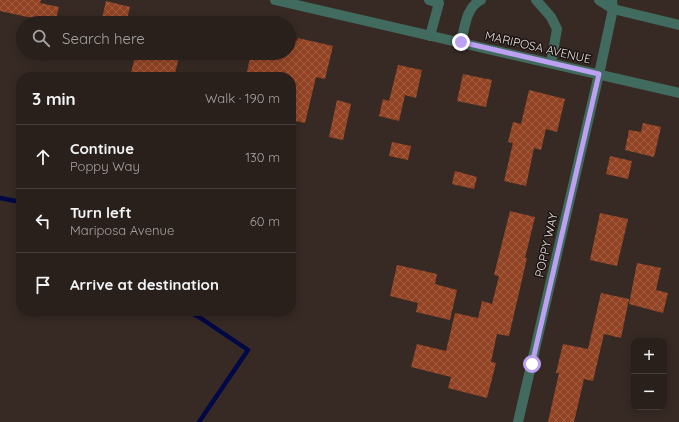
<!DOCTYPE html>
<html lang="en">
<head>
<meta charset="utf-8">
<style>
  :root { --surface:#29201c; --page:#352d29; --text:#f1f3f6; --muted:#a5a3a3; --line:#453e3b }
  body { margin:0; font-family:Quicksand,sans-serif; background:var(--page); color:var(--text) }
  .controls { position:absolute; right:12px; bottom:12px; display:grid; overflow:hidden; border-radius:8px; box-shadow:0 2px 10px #0003 }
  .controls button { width:36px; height:36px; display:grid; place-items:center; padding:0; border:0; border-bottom:1px solid var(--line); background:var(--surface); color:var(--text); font:20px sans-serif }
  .stop { position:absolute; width:12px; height:12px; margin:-9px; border:3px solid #bca0f2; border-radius:50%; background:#fff }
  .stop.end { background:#bca0f2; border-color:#fff; box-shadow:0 1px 4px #0008 }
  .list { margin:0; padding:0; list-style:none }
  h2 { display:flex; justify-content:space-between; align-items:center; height:52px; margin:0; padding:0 16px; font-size:17px }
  h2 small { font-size:13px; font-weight:400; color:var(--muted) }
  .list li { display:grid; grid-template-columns:26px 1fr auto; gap:12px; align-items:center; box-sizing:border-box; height:64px; padding:0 16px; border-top:1px solid var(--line) }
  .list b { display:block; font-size:15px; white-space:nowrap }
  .list p { margin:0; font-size:13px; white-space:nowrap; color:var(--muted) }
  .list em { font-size:13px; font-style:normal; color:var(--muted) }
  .icon { flex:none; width:22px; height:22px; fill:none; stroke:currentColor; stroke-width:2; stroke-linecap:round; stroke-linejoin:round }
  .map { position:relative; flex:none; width:679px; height:422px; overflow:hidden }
  .search { position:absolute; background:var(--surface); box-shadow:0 2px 10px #0003; left:16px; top:16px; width:280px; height:44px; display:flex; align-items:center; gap:10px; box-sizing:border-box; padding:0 14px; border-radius:22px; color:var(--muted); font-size:15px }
  .panel { position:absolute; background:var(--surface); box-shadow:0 2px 10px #0003; left:16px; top:72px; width:280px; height:244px; border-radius:16px }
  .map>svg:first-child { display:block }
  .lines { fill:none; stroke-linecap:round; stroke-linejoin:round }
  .stream { stroke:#000846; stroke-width:4.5 }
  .building { fill:url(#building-cross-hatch) }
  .minor { stroke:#416b5e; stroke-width:10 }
  .route { stroke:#bca0f2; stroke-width:5 }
  .labels { text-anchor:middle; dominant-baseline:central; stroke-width:3; stroke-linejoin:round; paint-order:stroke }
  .street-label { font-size:12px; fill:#eae1de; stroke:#1a1412 }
</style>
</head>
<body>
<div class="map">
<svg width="679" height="422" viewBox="0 0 679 422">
  <defs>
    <pattern id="building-cross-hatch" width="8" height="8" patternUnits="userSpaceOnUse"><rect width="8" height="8" fill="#924324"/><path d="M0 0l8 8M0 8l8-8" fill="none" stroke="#a15e43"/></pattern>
  </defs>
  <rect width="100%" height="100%" fill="#372a25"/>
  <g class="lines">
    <g class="stream">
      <polyline points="0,198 21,202"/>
      <polyline points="187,311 199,317 248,350 199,422"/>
    </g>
  </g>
  <g class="building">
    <polygon points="0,0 41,0 40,3 59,7 55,23 0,11"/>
    <polygon points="106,1 130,7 126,23 101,23"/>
    <polygon points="298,38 333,46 325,79 316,77 305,123 291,120 291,77 246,77 251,53 289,53 289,39 297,41"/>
    <polygon points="136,53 180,53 174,77 130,77"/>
    <polygon points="398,65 422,70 416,98 405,95 399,121 379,116 383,99 389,101"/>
    <polygon points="463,74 492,80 486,107 457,101"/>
    <polygon points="529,90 565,99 557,132 546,129 541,150 534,148 526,186 504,181 513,143 508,142 513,122 521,124"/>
    <polygon points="337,100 351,104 343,140 329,137"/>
    <polygon points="643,123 661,127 654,157 625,150 629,130 641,132"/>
    <polygon points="392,142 411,146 408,160 389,156"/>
    <polygon points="610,156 632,161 628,179 606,174"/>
    <polygon points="455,171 477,177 474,189 452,184"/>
    <polygon points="510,211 535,217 525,258 527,258 509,336 497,334 491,362 496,363 487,398 448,388 451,377 411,367 417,344 446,351 455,313 478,318 482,301 492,304 499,276 494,275"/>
    <polygon points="600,213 628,219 617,266 590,260"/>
    <polygon points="637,263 661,268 656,290 668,293 663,313 629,304"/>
    <polygon points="397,265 437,274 435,284 457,290 450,320 416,312 418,303 390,296"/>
    <polygon points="601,293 629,299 621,338 604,334 593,381 584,379 574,422 548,422 559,373 556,373 563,344 588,349"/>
  </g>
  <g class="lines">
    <g class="minor">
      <polyline points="275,0 679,93"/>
      <polyline points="429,0 439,3 430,36"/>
      <polyline points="536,0 551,17 557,29 551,63"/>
      <polyline points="599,0 613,9 679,25"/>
      <path d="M461,42C465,27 466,7 481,0"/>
      <polyline points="518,422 599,74 613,9 612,0"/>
    </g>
  </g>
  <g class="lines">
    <polyline class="route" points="461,42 599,74 532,364"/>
  </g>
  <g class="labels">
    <g class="street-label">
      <text transform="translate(538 47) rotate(13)">MARIPOSA AVENUE</text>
      <text transform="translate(546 245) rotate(-77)">POPPY WAY</text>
    </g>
  </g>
</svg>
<div class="controls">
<button>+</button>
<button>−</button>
</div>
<div class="stop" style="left:532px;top:364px"></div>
<div class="stop end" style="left:461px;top:42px"></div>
<div class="search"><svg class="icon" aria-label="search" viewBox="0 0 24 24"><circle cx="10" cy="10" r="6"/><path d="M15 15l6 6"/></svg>Search here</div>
<section class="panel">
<h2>3 min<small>Walk · 190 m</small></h2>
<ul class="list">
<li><svg class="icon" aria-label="ahead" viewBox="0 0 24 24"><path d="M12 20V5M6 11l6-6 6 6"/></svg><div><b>Continue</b><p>Poppy Way</p></div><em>130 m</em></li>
<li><svg class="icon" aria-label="left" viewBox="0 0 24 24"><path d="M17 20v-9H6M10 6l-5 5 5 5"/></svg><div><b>Turn left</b><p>Mariposa Avenue</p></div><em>60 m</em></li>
<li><svg class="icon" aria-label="arrive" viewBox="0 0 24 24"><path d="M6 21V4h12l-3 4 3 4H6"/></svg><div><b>Arrive at destination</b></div></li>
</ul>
</section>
</div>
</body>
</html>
